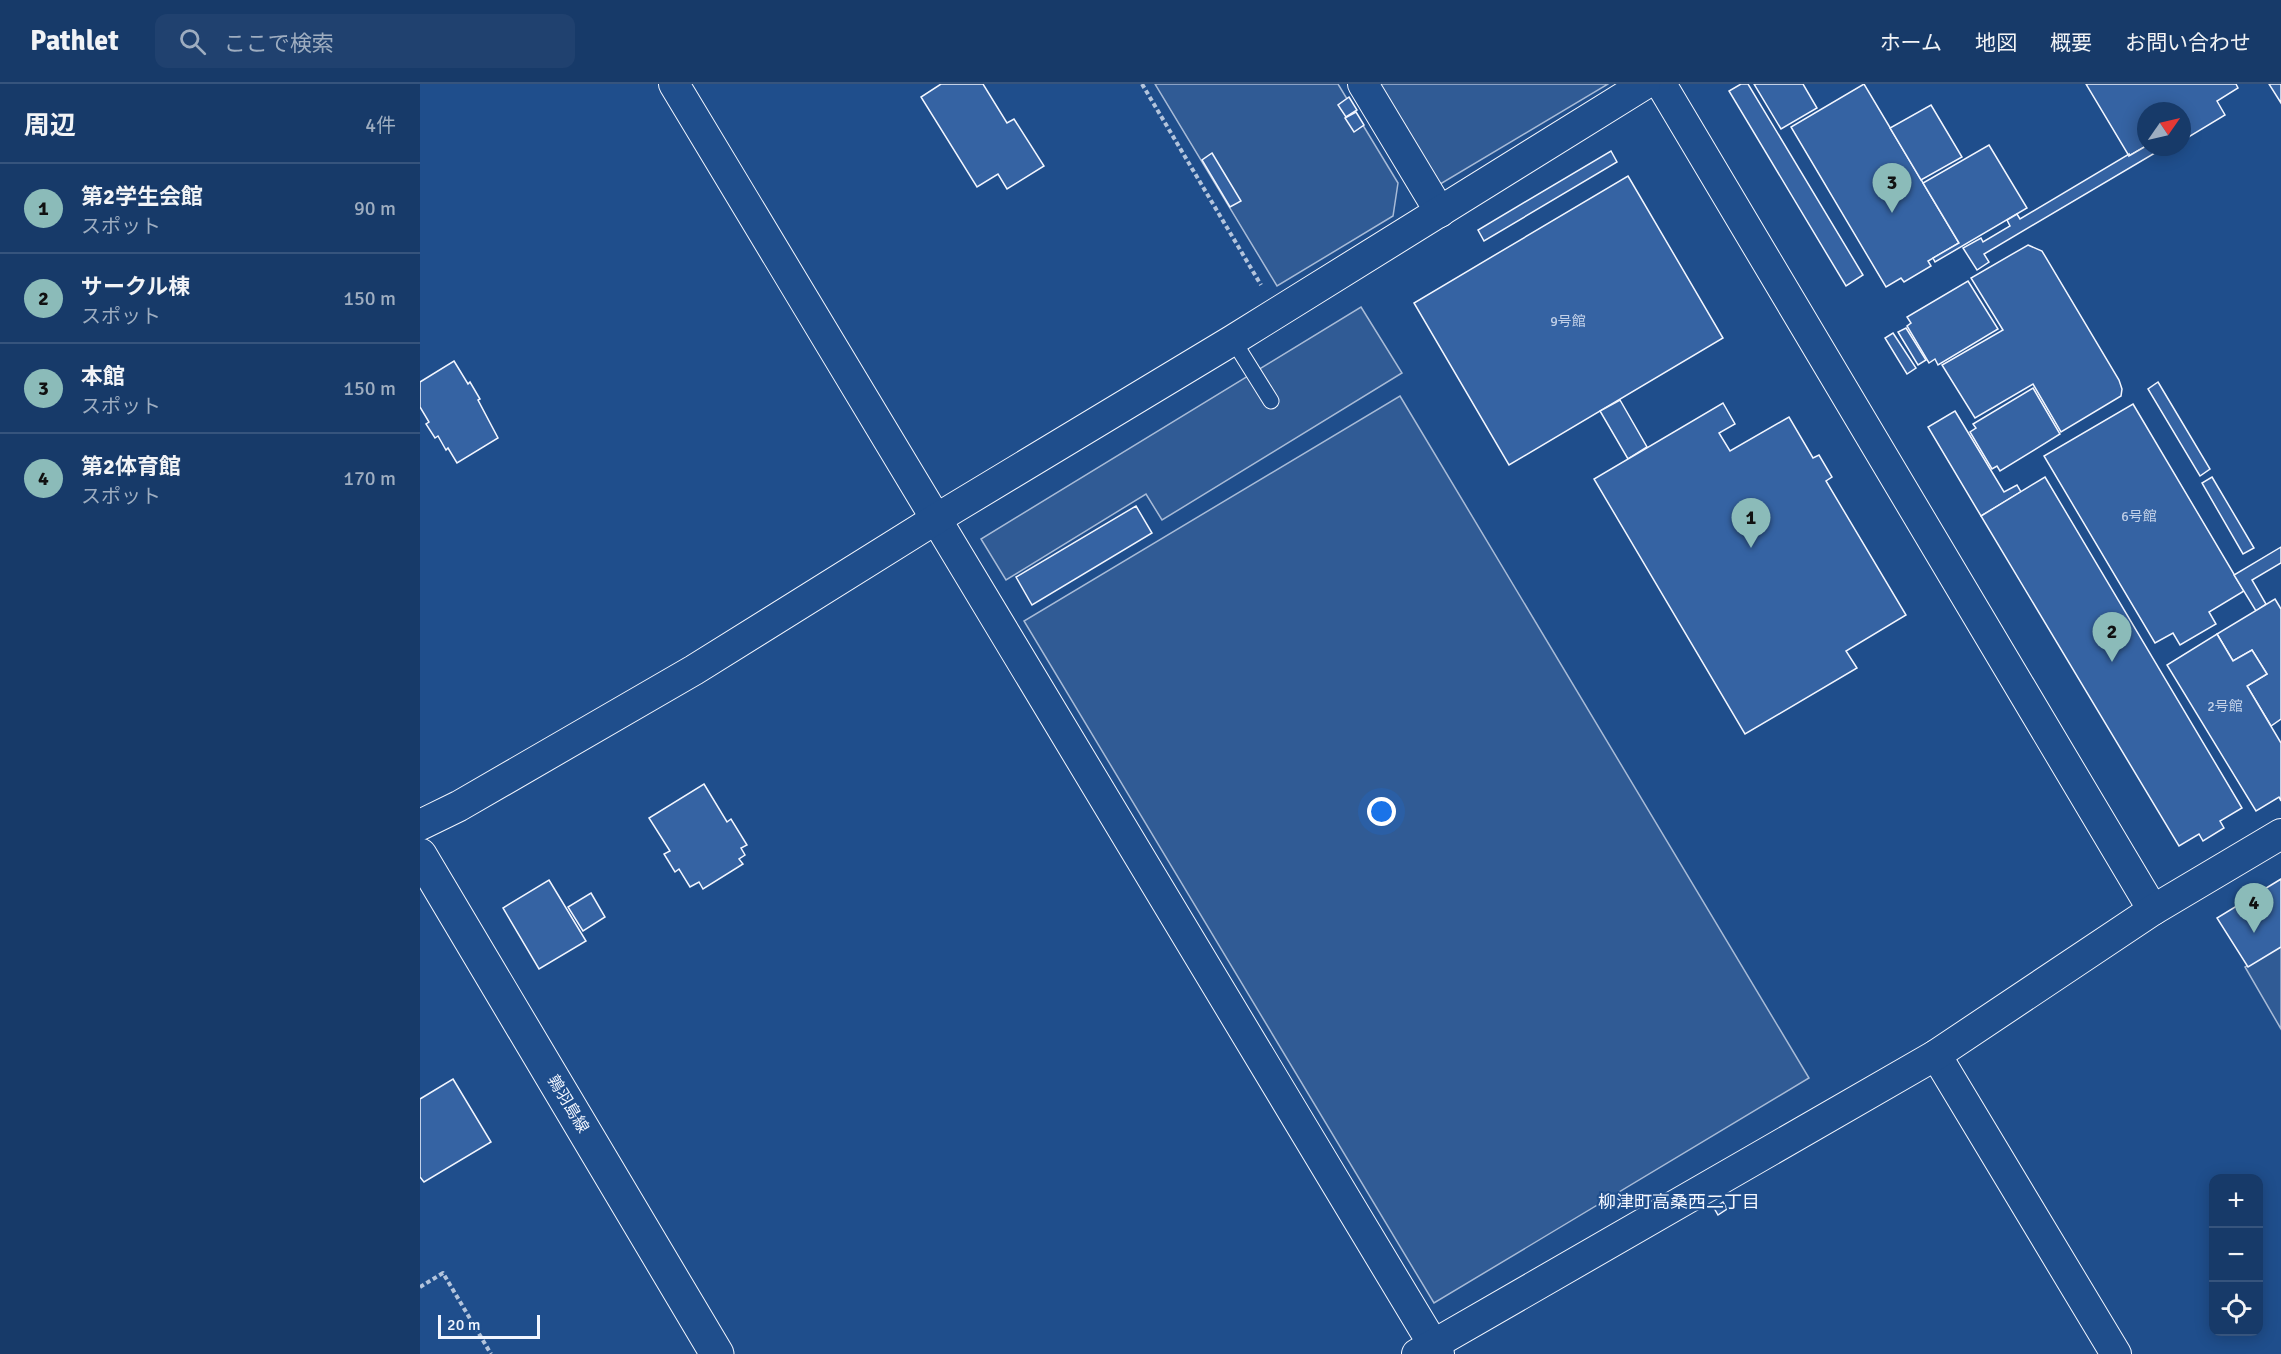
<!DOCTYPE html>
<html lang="ja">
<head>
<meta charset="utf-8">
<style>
  :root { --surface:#173a69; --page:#20416f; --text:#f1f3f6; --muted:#9eadc0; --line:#36547d; --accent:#8bbbb9 }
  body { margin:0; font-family:Signika,"Noto Sans JP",sans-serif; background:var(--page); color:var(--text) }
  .controls { position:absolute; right:18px; bottom:18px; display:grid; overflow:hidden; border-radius:12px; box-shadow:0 3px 15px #0003 }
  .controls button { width:54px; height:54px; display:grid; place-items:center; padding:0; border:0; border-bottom:2px solid var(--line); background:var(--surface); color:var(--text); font:30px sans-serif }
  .compass { position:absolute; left:1717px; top:18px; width:54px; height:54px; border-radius:50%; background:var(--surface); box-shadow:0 3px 15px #0003; rotate:56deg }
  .scale { position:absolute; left:18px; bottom:15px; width:102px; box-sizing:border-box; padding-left:6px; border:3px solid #f2f6ff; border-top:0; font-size:16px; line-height:21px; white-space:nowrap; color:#f2f6ff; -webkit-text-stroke:4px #1f4e8c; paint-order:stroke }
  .you { position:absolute; left:962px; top:728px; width:21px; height:21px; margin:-15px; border:4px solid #fff; border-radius:50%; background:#1a73e8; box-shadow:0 0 0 9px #1a73e833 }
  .badge { display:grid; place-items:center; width:39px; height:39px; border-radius:50%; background:var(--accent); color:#111; font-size:20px; font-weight:700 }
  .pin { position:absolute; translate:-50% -50px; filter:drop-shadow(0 2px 3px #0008) }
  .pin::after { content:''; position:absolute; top:32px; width:21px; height:18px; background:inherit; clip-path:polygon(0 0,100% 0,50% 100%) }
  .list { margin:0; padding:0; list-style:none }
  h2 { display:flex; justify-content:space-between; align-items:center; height:78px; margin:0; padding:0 24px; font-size:26px }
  h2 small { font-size:20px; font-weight:400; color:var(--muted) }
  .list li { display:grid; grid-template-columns:39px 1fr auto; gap:18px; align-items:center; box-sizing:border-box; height:90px; padding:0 24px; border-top:2px solid var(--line) }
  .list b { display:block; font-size:22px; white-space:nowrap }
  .list p { margin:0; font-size:20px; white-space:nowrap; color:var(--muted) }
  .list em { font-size:20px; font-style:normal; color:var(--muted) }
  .icon { flex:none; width:33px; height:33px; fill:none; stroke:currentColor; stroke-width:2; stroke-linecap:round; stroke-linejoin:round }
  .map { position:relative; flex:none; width:1861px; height:1270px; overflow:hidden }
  header { display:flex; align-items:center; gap:36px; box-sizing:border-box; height:84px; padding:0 30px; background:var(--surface); border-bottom:2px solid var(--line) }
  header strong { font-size:28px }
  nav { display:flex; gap:33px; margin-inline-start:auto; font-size:21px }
  .search { width:420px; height:54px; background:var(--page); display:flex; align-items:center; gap:15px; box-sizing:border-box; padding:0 21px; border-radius:12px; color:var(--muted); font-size:22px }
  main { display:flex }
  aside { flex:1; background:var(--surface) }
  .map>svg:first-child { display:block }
  .built { fill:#305b95; stroke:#a8bbd7; stroke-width:1.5 }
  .building { fill:#3563a3; stroke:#f2f6ff; stroke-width:1.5 }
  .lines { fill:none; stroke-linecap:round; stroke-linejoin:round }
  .service-casing { stroke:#f2f6ff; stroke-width:17 }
  .minor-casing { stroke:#f2f6ff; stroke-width:32 }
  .secondary-casing { stroke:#f2f6ff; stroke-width:35 }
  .path { stroke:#b3c4dc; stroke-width:4; stroke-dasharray:4.5 3; stroke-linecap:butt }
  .service { stroke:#1f4e8c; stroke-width:15 }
  .minor { stroke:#1f4e8c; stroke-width:30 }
  .secondary { stroke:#1f4e8c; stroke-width:33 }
  .labels { text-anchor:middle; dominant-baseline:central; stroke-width:4.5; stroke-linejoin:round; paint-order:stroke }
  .number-label { font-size:14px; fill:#c3d1e8 }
  .street-label { font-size:16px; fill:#f2f6ff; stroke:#1f4e8c }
  .neighbourhood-label { font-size:18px; fill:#f2f6ff; stroke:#1f4e8c }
</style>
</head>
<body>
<header>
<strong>Pathlet</strong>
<div class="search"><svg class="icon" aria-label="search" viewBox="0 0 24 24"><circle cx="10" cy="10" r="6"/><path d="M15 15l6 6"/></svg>ここで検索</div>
<nav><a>ホーム</a><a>地図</a><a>概要</a><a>お問い合わせ</a></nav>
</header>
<main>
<aside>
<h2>周辺<small>4件</small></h2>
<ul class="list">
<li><span class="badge">1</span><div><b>第2学生会館</b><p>スポット</p></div><em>90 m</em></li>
<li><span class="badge">2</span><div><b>サークル棟</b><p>スポット</p></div><em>150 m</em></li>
<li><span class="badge">3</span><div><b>本館</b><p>スポット</p></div><em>150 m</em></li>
<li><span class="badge">4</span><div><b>第2体育館</b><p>スポット</p></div><em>170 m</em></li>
</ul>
</aside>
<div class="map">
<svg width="1861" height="1270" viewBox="0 0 1861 1270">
  <rect width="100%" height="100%" fill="#1f4e8c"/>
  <g class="built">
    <polygon points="735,0 918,0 978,99 973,132 857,202"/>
    <polygon points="956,0 1188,0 1017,102"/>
    <polygon points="941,223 982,289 742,436 726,410 586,496 561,455"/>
    <polygon points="980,312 1389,994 1014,1219 604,537"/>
    <polygon points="1861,861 1861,945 1825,883"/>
  </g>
  <g class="building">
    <polygon points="521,0 563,0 587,39 594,35 624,82 587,105 578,90 557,103 501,13"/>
    <polygon points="1321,0 1328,0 1443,191 1426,202 1309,7"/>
    <polygon points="1334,0 1383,0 1397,24 1361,45"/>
    <polygon points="1444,0 1539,159 1508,177 1511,182 1484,198 1481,194 1466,203 1371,43"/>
    <polygon points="1666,0 1816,0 1818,4 1797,17 1805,31 1762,57 1762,27 1726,27 1726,62 1709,72"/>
    <polygon points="1849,0 1861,0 1861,19"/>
    <polygon points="929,13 937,26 926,33 918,21"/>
    <polygon points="1511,21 1542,73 1501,96 1470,44"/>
    <polygon points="936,28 944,41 934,48 925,34"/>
    <polygon points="1569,61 1607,124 1515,178 1513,174 1539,159 1503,99"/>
    <polygon points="1726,62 1738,63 1740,66 1564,170 1569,178 1557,186 1543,164 1561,154 1563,158 1590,142 1587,136 1597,130 1600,135 1709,70 1709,72"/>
    <polygon points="1191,67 1197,78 1064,157 1058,146"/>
    <polygon points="792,69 821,117 810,123 782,76"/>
    <polygon points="1208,92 1303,254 1089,381 994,219"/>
    <polygon points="1608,161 1622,167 1699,296 1702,305 1701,312 1641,348 1613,300 1555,334 1522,281 1583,246 1551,194"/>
    <polygon points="1548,197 1578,245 1518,281 1515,275 1509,279 1487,242 1491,239 1487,233"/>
    <polygon points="1486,244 1506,276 1498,281 1478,248"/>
    <polygon points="1473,249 1496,284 1487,290 1465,254"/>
    <polygon points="34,277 48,300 50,298 60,315 58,316 78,354 37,379 28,364 26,366 18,352 15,354 6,340 9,338 0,323 0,298"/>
    <polygon points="1738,298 1790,385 1780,392 1728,305"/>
    <polygon points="1613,304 1640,350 1580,387 1577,382 1572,385 1550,348 1556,344 1553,340"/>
    <polygon points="1200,316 1227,363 1208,375 1180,327"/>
    <polygon points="1303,319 1315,340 1299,349 1310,367 1369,333 1393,374 1399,371 1412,393 1406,397 1486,531 1426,567 1437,584 1325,650 1174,395"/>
    <polygon points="1713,320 1824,507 1789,528 1796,540 1760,561 1753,549 1735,559 1624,372"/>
    <polygon points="1535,327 1584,408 1597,401 1601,408 1561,432 1508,343"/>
    <polygon points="1625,393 1822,724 1800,737 1804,744 1783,757 1779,750 1759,762 1561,432"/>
    <polygon points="1792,393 1834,464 1823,470 1782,399"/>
    <polygon points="716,422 732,449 612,521 596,493"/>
    <polygon points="1861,463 1861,479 1832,496 1846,520 1836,527 1814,491"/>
    <polygon points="1855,515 1861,525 1861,635 1851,642 1827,602 1847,590 1832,566 1813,577 1797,550"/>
    <polygon points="1797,550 1813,577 1832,566 1847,590 1827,602 1861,659 1861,717 1859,713 1836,727 1747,581"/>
    <polygon points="284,700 307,738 311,735 327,761 321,764 325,771 319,775 323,780 283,805 279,798 270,803 259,785 255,788 244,770 250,767 229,734"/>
    <polygon points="1861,795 1861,863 1828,883 1797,834"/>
    <polygon points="129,796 166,857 119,885 83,824"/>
    <polygon points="171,809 185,833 163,847 148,823"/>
    <polygon points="33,995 71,1058 4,1098 0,1093 0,1015"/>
    <polygon points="1303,1118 1307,1125 1298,1131 1294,1124"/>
  </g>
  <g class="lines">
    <g class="service-casing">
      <polyline id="service" points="813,256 851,317"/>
    </g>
    <g class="minor-casing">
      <g id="minor">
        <polyline points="254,0 1019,1270"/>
        <polyline points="943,0 1020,128"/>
        <polyline points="1241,0 1733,826"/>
        <polyline points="0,741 39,722 274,586 516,435 813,256 1225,0"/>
        <polyline points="1516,971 1696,1270"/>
        <polyline points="997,1270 1516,971 1733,826 1861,750"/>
      </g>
    </g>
    <g class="secondary-casing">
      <polyline id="secondary" points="0,771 297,1270"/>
    </g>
    <g class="path">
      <polyline points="722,0 841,201"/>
      <polyline points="0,1203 23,1189 71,1270"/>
    </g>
    <use href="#service" class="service"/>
    <use href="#minor" class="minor"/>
    <use href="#secondary" class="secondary"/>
  </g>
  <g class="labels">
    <g class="number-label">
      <text x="1148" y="237">9号館</text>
      <text x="1719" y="432">6号館</text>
      <text x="1805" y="622">2号館</text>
    </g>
    <g class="street-label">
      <text transform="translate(148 1020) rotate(59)">鶉羽島線</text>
    </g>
    <g class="neighbourhood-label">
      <text x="1259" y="1118">柳津町高桑西二丁目</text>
    </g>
  </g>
</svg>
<div class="controls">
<button>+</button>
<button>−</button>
<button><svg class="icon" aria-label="locate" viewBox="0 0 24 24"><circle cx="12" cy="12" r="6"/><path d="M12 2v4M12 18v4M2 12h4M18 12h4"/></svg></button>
</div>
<svg class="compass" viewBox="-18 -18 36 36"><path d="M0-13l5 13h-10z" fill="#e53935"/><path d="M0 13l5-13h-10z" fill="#9eadc0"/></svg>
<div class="scale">20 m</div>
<div class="you"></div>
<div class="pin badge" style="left:1331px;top:464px">1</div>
<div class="pin badge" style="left:1692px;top:578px">2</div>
<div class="pin badge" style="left:1472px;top:129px">3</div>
<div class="pin badge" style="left:1834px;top:849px">4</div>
</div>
</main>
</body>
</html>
